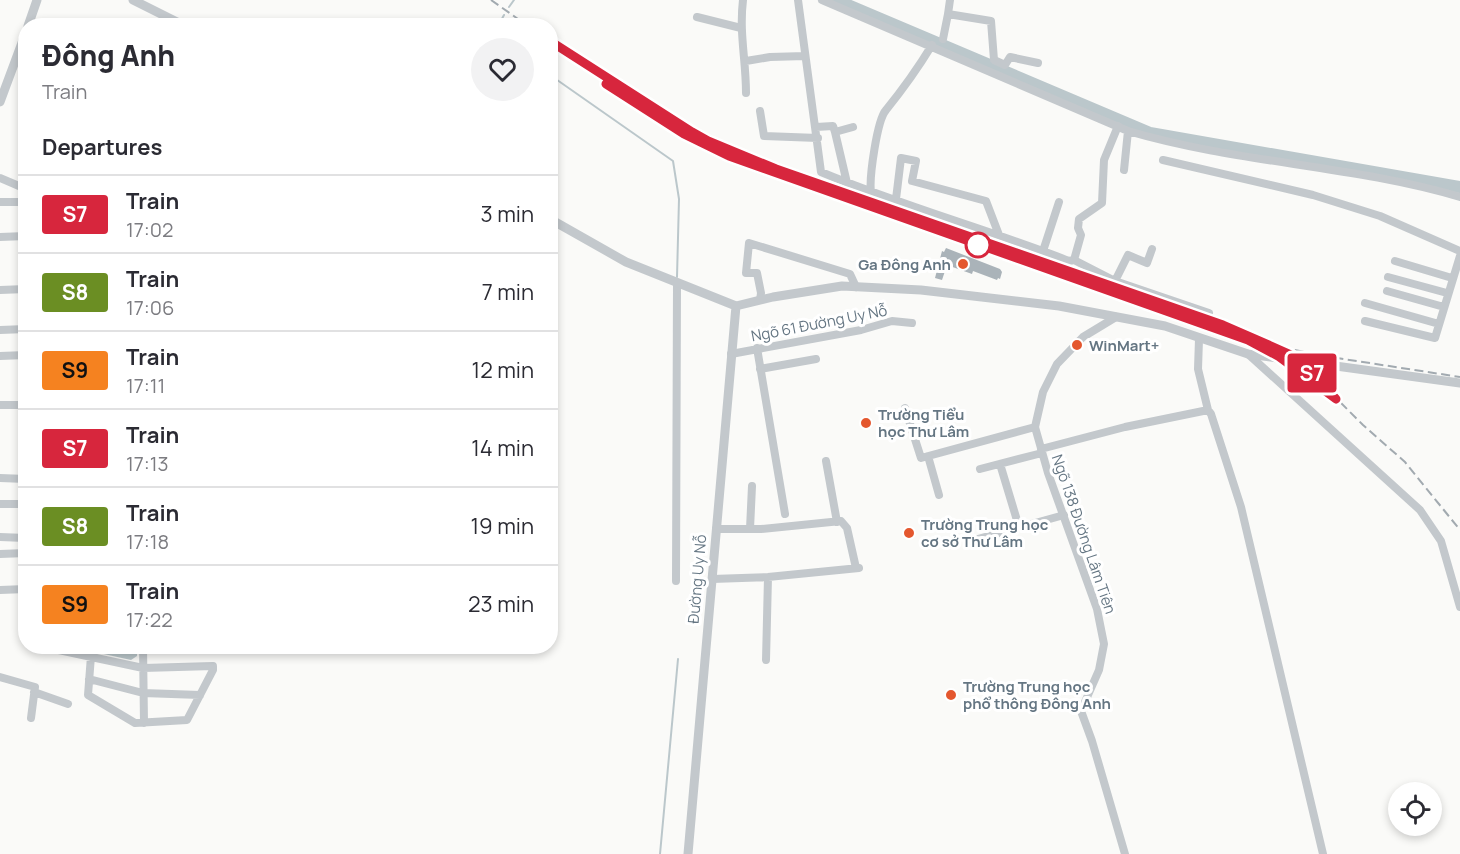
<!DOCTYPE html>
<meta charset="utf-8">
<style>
:root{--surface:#fff;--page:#f2f2f3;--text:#2b2b33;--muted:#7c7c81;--line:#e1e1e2}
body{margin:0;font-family:Manrope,sans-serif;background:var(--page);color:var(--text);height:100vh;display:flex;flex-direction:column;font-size:22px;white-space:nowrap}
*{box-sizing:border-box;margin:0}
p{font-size:20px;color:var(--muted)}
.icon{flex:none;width:33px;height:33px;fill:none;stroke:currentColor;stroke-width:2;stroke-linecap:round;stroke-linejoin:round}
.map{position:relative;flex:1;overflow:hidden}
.details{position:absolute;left:18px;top:18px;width:540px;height:636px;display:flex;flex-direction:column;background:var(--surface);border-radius:24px;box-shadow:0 3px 9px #0003}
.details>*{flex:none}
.badge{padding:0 12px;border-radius:4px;font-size:21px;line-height:39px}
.fabs{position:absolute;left:1388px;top:782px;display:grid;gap:12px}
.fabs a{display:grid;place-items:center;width:54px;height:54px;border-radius:50%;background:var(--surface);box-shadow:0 3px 9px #0003;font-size:30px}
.map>.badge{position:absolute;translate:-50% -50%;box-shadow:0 0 0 3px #fff}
h2{padding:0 24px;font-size:22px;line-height:54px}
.round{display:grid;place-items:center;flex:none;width:63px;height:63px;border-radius:32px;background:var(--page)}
.head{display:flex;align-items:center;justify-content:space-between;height:102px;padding:0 24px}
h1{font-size:28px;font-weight:800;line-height:45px}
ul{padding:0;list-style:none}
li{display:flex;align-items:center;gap:18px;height:78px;padding:0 24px;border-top:2px solid var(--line)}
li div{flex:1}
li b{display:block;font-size:22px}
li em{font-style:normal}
li .badge{min-width:66px;font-weight:700;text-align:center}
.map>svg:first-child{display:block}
.water{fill:#bbc7cb}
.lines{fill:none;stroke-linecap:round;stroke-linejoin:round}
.stream{stroke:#bbc7cb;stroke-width:2}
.river{stroke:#bbc7cb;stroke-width:12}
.building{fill:#aab3b9}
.minor{stroke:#c3c8cc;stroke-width:8}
.tertiary{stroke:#c3c8cc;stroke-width:9}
.rail{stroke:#a2aab0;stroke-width:2;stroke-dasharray:9 4.5;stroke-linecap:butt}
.line-casing{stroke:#fff;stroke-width:14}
.line{stroke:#d7263d;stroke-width:9}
.stop-dot{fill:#fff;stroke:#d7263d;stroke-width:3}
.poi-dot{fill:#e4572e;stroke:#fff;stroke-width:2}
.labels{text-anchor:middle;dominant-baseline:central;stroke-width:6;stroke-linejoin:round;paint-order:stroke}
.poi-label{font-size:15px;font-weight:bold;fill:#657683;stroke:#fff;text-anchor:start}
.street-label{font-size:15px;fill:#657683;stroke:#fff}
</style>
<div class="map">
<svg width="1460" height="854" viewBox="0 0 1460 854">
<rect width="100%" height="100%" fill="#fafaf8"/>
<!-- water -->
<path class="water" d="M72,647H137V656L131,660Z"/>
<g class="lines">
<!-- stream -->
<path class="stream" d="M509,7L514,0
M498,26L504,15
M550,75L673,161L679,199L677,277
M660,854L678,659"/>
<!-- river -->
<path class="river" d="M836,0L1150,133L1460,187"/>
</g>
<!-- building -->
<path class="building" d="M946,248L1000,269L1002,272L1000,279L998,278L997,280L973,271L972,274L947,265L942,280L935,278L942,251L944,252Z"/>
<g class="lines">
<!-- minor -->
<path class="minor" d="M743,0C739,33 746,60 746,93
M798,0L821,172C902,206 987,229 1069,261L1074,260L1115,281L1209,313
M822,0L1128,131
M948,14L950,0
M697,17L741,28
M943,39L948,14L991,21L994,60L1005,65L1010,57L1038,63
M746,61L770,57L805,56
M760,111L764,136L818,138
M816,127L833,126L835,132
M1163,160L1313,195L1380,216L1460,251
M1124,170L1128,131C1236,163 1352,165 1460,197
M0,178L26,189
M847,183L835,132L853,127
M871,192C869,178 877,120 886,110C903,89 918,68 932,45
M896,199L901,158L916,161L912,181L986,201L999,235
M0,202H26
M0,237L26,236
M1043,251L1059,202
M1074,260L1081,235L1078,228L1079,219L1102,203L1104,160L1118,126
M1395,261L1452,278
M1388,277L1447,293
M1115,281L1128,255L1147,263L1152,249
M0,290L26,289
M1387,291L1444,307
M760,300L761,293L757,273H746L749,243L850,274L856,287
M1365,303L1439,324
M1116,317L1083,337L1057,364L1043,392L1035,427L1048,473L1097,609L1104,644L1099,670L1081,711L1092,741L1125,854
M1365,321L1435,338L1460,256
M0,330L26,329
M1199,339L1198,369L1208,410
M757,348L785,514
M731,354L861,330L892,321L912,323
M1248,354L1420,510L1441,541L1460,607
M0,356L26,355
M760,369L816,359
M0,405H26
M905,408L921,458L1035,427
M1041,449L1125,427L1208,410L1211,414L1241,507L1323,854
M928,456L939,495
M826,461L837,522
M1000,464L1019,527
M980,469L1042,453
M0,478L26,479
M0,504H26
M716,529H761L841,521L847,528L856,568
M750,529L752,486
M0,537L26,538
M967,542L1064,515
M0,554L26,553
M712,579L768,577L859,568
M676,581L677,283
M0,590L26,589
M40,646L143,668L213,666V670L187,720L135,723L88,695L91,656
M143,646L144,723
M766,660L768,577
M0,677L35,687L31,718
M89,679L143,693L200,695
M34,692L68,704"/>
<!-- tertiary -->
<path class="tertiary" d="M133,0L185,26
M28,26L37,0
M0,102L26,32
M550,219L626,262L736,306L773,297L842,286L921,290L1059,306L1165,326L1248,354L1460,383
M688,854L736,306"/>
<!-- rail -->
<path class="rail" d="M491,0L528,26
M550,41L660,113L708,141L776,169L1281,347L1324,356L1460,377
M1257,345L1307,375L1337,399
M1331,393L1363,425L1405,462L1460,530"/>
</g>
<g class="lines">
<defs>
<path id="line" d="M550,41L692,132L708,141L776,169L1223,325L1289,354L1313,374L1336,399L1278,356L1248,340L729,156L684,134L606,84"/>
</defs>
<!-- line casing -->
<use href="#line" class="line-casing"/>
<!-- line -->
<use href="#line" class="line"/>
</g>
<!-- markers -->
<circle class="stop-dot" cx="978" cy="245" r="12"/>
<g class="poi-dot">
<circle cx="963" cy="264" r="6"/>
<circle cx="1077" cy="345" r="6"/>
<circle cx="866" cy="423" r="6"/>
<circle cx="909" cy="533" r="6"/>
<circle cx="951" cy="695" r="6"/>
</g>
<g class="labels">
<!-- poi labels -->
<g class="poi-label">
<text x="951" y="264" text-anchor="end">Ga Đông Anh</text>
<text x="1089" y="345">WinMart+</text>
<text x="878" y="414">Trường Tiểu<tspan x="878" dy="17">học Thư Lâm</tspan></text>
<text x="921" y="524">Trường Trung học<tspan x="921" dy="17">cơ sở Thư Lâm</tspan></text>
<text x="963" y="686">Trường Trung học<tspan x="963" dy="17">phổ thông Đông Anh</tspan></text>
</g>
<!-- street labels -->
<g class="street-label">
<text transform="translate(819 323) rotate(-11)">Ngõ 61 Đường Uy Nỗ</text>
<text transform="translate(1084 534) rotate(71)">Ngõ 138 Đường Lâm Tiên</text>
<text transform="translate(697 579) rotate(-85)">Đường Uy Nỗ</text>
</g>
</g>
</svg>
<div class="fabs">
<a><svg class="icon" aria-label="locate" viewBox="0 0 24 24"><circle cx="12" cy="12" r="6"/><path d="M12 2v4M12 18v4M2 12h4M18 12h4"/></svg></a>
</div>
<b class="badge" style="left:1312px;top:373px;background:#d7263d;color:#fff">S7</b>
<section class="details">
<div class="head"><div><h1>Đông Anh</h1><p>Train</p></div><a class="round"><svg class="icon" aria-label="heart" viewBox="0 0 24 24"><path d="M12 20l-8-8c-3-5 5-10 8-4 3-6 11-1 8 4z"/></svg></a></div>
<h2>Departures</h2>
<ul>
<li><span class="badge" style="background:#d7263d;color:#fff">S7</span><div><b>Train</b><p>17:02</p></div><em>3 min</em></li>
<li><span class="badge" style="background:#6b8e23;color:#fff">S8</span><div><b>Train</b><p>17:06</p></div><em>7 min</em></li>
<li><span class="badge" style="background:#f58220;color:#111">S9</span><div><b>Train</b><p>17:11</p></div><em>12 min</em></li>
<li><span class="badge" style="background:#d7263d;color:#fff">S7</span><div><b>Train</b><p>17:13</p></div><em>14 min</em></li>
<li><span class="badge" style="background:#6b8e23;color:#fff">S8</span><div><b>Train</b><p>17:18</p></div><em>19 min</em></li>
<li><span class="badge" style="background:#f58220;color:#111">S9</span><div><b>Train</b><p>17:22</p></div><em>23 min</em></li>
</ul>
</section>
</div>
